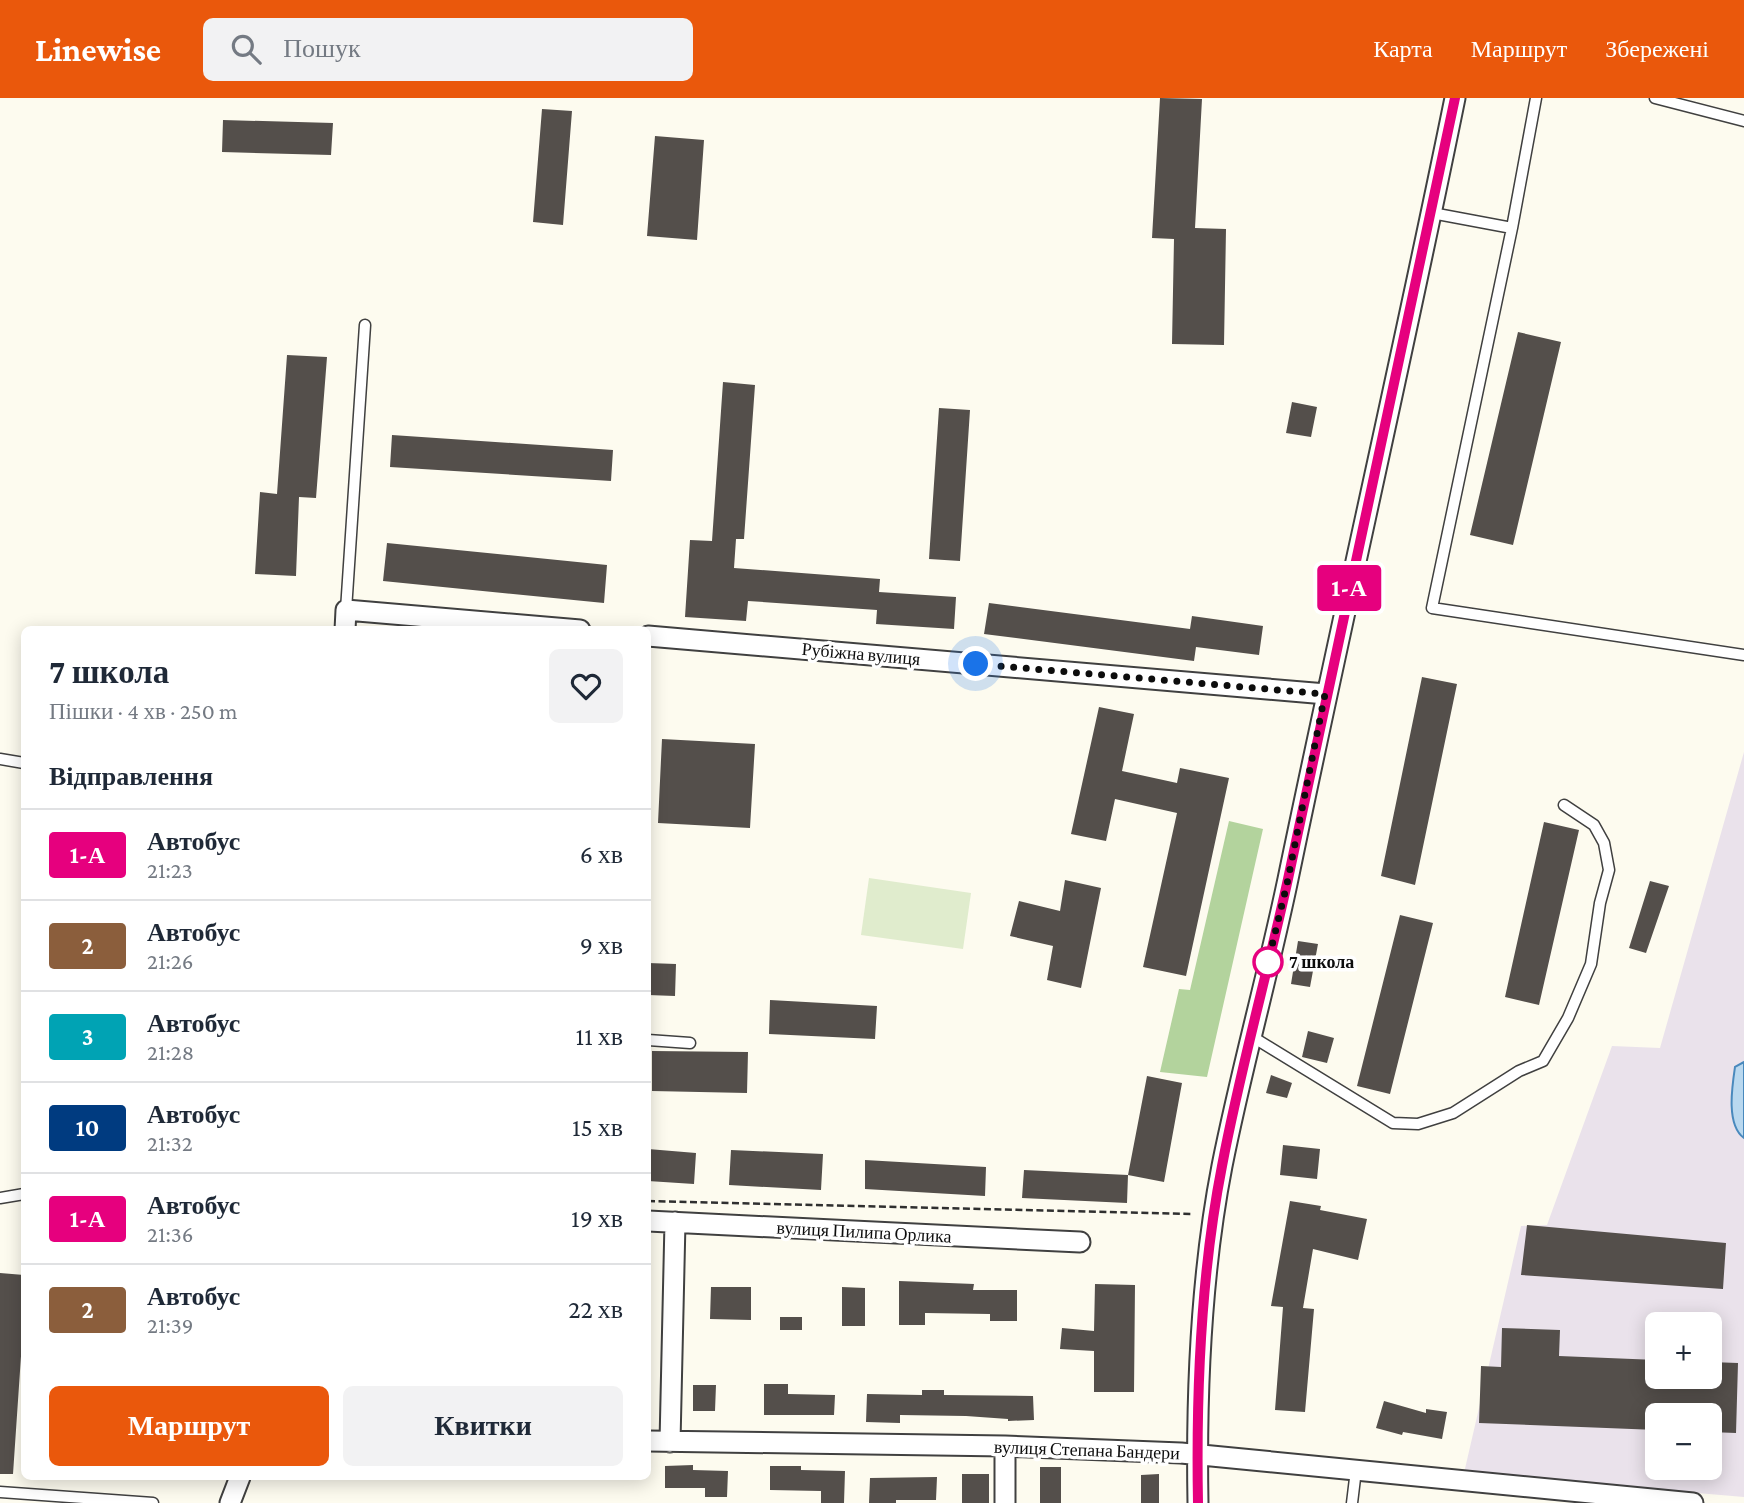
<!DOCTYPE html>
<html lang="uk">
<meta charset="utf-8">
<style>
:root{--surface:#fff;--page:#f2f2f3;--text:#1f2937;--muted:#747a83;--line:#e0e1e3;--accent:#ea580c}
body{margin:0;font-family:"Crimson Pro",serif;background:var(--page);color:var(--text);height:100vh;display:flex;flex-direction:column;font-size:26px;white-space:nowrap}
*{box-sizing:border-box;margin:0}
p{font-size:23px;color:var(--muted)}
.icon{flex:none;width:38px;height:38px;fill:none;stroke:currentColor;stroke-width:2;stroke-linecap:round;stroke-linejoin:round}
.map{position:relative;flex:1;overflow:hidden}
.sheet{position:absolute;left:21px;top:528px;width:630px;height:854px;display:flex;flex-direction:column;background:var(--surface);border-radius:10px;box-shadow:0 4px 18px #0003}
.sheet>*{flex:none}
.badge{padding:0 14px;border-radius:5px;font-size:24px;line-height:46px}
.tools{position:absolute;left:1645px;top:1214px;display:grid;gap:14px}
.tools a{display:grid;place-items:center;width:77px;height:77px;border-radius:10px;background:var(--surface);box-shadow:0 4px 18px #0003;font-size:35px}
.you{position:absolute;width:35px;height:35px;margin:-18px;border:5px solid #fff;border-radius:50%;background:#1a73e8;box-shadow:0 0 0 10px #1a73e833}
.map>.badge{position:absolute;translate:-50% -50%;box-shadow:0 0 0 4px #fff}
h2{padding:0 28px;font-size:26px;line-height:63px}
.round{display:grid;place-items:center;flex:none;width:74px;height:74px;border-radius:10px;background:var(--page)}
.headline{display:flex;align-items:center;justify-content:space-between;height:119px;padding:0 28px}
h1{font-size:33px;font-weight:800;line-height:52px}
.primary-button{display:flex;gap:14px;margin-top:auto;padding:14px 28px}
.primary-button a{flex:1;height:80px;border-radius:10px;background:var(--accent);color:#fff;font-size:28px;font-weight:800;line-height:80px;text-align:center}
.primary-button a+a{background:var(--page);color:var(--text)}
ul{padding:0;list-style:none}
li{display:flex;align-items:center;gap:21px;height:91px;padding:0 28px;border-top:2px solid var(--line)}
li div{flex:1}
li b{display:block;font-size:26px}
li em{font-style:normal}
li .badge{min-width:77px;font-weight:700;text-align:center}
header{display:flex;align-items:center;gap:42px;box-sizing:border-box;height:98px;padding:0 35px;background:var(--accent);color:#fff}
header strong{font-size:33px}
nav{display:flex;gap:38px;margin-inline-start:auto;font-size:24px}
.search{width:490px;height:63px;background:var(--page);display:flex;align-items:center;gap:18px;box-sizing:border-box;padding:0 24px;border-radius:10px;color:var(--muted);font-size:26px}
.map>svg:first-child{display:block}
.industrial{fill:#eae2eb;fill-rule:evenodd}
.forest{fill:#b3d39d}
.pitch{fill:#e0eccd}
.water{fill:#b9d8ef;stroke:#4989bd;stroke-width:2}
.building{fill:#544f4b}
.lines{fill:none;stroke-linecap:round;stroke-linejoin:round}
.service-casing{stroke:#404040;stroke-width:13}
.minor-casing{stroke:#404040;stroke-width:23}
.path{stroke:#2f2f2f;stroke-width:2.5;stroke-dasharray:7 3.5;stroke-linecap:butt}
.service{stroke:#fff;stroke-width:10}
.minor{stroke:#fff;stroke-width:19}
.line-casing{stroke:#fff;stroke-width:16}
.line{stroke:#e6007e;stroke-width:10}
.walk{stroke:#0d0d0d;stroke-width:7;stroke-dasharray:0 12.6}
.stop-dot{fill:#fff;stroke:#e6007e;stroke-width:3.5}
.labels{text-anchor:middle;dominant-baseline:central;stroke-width:7;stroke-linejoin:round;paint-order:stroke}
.street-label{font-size:18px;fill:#0d0d0d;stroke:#fff}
.stop-label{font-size:18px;font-weight:bold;fill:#0d0d0d;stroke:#fff;text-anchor:start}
</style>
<header>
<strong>Linewise</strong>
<div class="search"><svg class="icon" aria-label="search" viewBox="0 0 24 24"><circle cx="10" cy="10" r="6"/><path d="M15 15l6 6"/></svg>Пошук</div>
<nav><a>Карта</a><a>Маршрут</a><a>Збережені</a></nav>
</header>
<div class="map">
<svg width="1744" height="1405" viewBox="0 0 1744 1405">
<rect width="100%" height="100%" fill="#fdfbef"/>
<!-- industrial -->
<path class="industrial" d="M1744,654V1399L1464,1375L1521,1128L1547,1127L1612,948L1660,950ZM1657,1227H1710V1279H1657ZM1657,1318H1710V1370H1657Z"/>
<!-- forest -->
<path class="forest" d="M1229,723L1263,731L1207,979L1160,974L1179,891L1190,892Z"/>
<!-- pitch -->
<path class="pitch" d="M869,780L971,795L963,851L861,837Z"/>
<!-- water -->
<path class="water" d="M1744,964V1040C1726,1027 1732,989 1735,969Z"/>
<!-- building -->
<path class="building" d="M1160,0L1202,1L1195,130L1226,131L1224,247L1172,246L1174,141L1152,140Z
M542,11L572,13L563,127L533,124Z
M223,22L333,25L331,57L222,54Z
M655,38L704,42L697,142L647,138Z
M1518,234L1561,244L1513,447L1470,437Z
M287,257L327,259L316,400L299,399L296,478L255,476L260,394L277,396Z
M723,284L755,287L744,441H736L734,470L880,481L879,494L956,499L954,531L876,526L877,512L748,503L746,523L685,519L690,442L712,443Z
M1292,304L1317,309L1311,339L1286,335Z
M939,310L970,312L960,463L929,461Z
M392,337L613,352L611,383L390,369Z
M387,445L607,467L604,505L383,483Z
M989,505L1190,531L1192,518L1263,528L1259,557L1196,549L1194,563L984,536Z
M1422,579L1457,586L1415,787L1381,778Z
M1099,609L1134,616L1122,673L1177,685L1180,670L1229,680L1186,878L1143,869L1177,715L1115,701L1106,743L1071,736Z
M662,641L755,646L750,730L658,725Z
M1544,724L1579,732L1539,907L1505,899Z
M1065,782L1101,790L1081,890L1047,882L1053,848L1010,838L1019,803L1060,813Z
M1650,783L1669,788L1646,855L1629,850Z
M1400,817L1433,825L1390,996L1357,988Z
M1298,843L1318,846L1310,889L1291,886Z
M648,865L676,866L675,898L648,897Z
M770,902L877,908L875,941L769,936Z
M1308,933L1334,940L1327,965L1302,959Z
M652,953L748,954L747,995L652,993Z
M1271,977L1292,985L1287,1000L1266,995Z
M1147,978L1182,985L1164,1084L1128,1077Z
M1283,1047L1320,1051L1317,1081L1280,1077Z
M648,1051L696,1055L694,1086L648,1083Z
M731,1052L823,1056L821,1092L729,1087Z
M865,1062L986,1069L985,1098L865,1091Z
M1024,1072L1128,1077L1127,1105L1022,1100Z
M1290,1103L1321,1108L1320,1112L1367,1121L1358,1162L1313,1151L1303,1210L1314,1211L1305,1314L1275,1312L1283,1209L1271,1208Z
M1527,1127L1726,1145L1723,1191L1521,1177Z
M0,1175L24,1177V1214L13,1376H0Z
M899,1183L974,1186L973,1192H1017V1223H990V1216L925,1215V1227H899Z
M1095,1186L1135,1187L1134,1294H1094V1253L1060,1251L1062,1230L1094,1233Z
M711,1189H751V1222L710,1221Z
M842,1189L865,1190V1228H842Z
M780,1219H802V1232H780Z
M1502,1230L1560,1232L1559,1258L1657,1262V1279H1710V1264L1738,1265L1736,1335L1710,1334V1318H1657V1332L1479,1325L1481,1268L1501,1269Z
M764,1286H788V1296L835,1297L834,1317H764Z
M693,1287H716L715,1313H693Z
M922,1292H944V1297L1033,1298L1034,1322L1008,1323V1321L966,1318L900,1317V1325L866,1324L867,1296L922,1297Z
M1384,1303L1426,1315V1311L1447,1314L1442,1341L1403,1334L1402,1337L1376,1330Z
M693,1367V1372L728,1373L727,1399H705V1390H665V1368Z
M770,1368H801V1372L845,1373L844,1405H821V1393L770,1392Z
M1040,1369H1061V1405H1040Z
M962,1376H989V1405H962Z
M1159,1376V1405H1141V1377Z
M937,1379L936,1402H896V1405H869L870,1380Z"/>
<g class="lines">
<defs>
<path id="service" d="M1536,0L1512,130L1432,510L1744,557
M1655,0L1744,23
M1432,115L1512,130
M346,512L365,227
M0,661L24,665
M1251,938L1393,1025L1418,1026L1453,1015L1519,973L1543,963L1568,920L1591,866L1600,805L1609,772L1604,745L1594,727L1564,707
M648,942L690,945
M0,1100L24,1096
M0,1394L153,1405
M1352,1405L1356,1372"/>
<path id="minor" d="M345,532L346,512L580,532
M648,538L1326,596
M648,1123L1080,1144
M648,1343L1005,1348L1181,1355L1693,1405
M670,1344L675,1124
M230,1405L240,1379
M1005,1405V1348
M1198,1405C1196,1295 1201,1176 1222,1068C1241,972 1268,877 1288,781C1342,520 1402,261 1455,0"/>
</defs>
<!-- service casing -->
<use href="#service" class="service-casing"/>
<!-- minor casing -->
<use href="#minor" class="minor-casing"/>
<!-- path -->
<path class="path" d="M648,1103L1191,1116"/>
<!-- service -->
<use href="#service" class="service"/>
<!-- minor -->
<use href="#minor" class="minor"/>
</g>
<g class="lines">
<defs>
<path id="line" d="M1198,1405C1196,1297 1201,1175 1222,1068C1240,972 1267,877 1288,781C1342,520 1401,261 1455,0"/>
</defs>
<!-- line casing -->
<use href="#line" class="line-casing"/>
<!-- line -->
<use href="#line" class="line"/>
<!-- walk -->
<path class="walk" d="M976,566L1325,596L1287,786L1268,864"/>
</g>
<!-- markers -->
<circle class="stop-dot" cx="1268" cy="864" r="14"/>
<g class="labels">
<!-- street labels -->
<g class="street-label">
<text transform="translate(861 556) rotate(5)">Рубіжна вулиця</text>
<text transform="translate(864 1134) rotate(3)">вулиця Пилипа Орлика</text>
<text transform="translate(1087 1352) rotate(2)">вулиця Степана Бандери</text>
</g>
<!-- stop labels -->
<g class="stop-label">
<text x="1289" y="864">7 школа</text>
</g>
</g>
</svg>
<div class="tools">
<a>+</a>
<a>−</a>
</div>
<div class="you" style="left:976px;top:566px"></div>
<b class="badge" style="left:1349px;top:490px;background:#e6007e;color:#fff">1-А</b>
<section class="sheet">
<div class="headline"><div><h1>7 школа</h1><p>Пішки · 4 хв · 250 m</p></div><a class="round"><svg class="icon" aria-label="heart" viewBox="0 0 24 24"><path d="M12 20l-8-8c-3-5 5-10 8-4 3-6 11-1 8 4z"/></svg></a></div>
<h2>Відправлення</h2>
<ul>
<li><span class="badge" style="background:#e6007e;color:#fff">1-А</span><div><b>Автобус</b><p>21:23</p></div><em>6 хв</em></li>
<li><span class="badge" style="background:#8b5e3c;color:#fff">2</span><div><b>Автобус</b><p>21:26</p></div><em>9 хв</em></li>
<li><span class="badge" style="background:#00a3b4;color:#fff">3</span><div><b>Автобус</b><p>21:28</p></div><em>11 хв</em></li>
<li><span class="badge" style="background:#003b80;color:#fff">10</span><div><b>Автобус</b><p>21:32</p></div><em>15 хв</em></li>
<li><span class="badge" style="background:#e6007e;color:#fff">1-А</span><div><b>Автобус</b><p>21:36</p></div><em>19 хв</em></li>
<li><span class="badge" style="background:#8b5e3c;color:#fff">2</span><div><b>Автобус</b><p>21:39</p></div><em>22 хв</em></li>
</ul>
<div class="primary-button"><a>Маршрут</a><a>Квитки</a></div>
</section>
</div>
